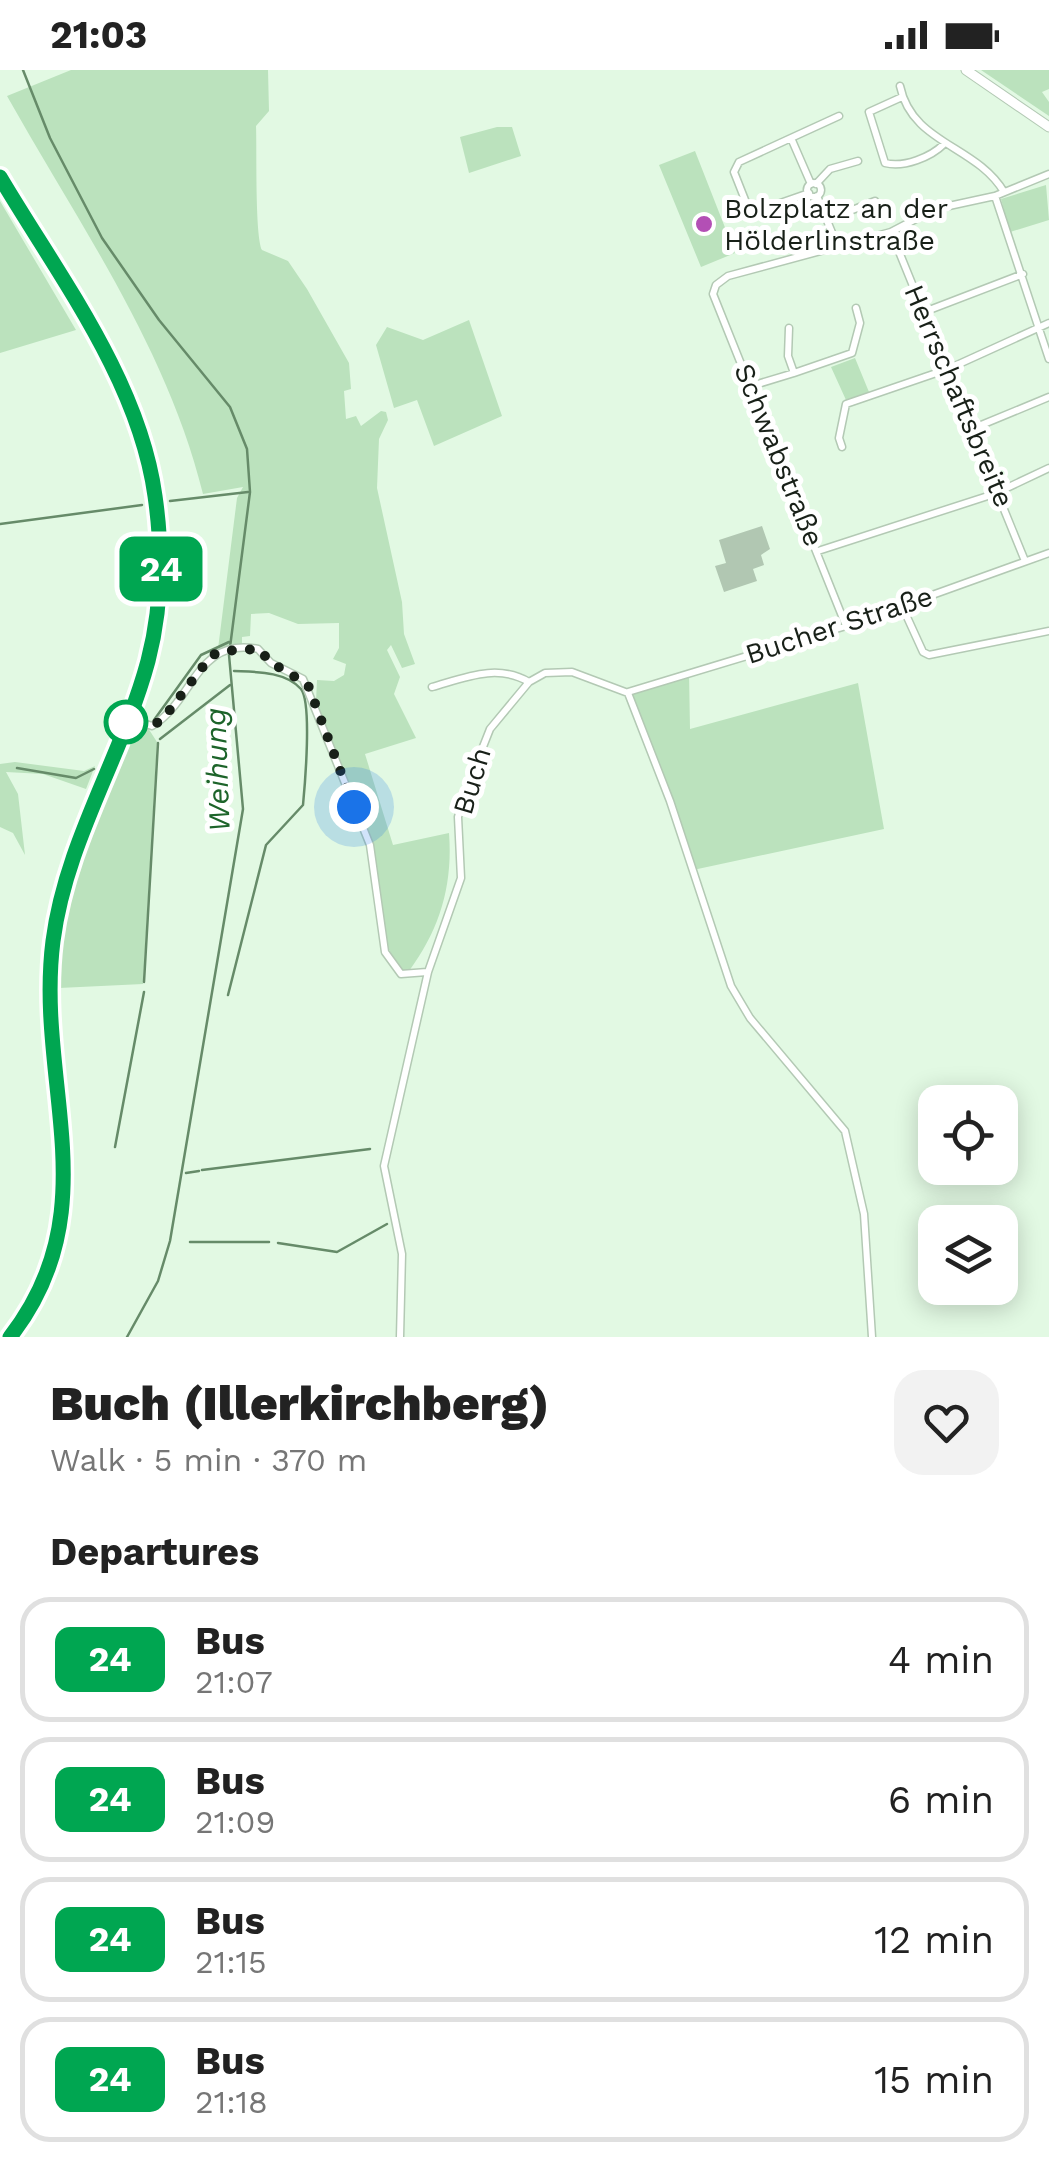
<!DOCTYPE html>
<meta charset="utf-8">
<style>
:root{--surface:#fff;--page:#f2f2f2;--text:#222;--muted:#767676;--line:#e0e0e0}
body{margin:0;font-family:"Work Sans",sans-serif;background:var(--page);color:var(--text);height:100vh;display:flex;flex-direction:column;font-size:38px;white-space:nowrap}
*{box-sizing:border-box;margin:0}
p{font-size:32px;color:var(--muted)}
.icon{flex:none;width:55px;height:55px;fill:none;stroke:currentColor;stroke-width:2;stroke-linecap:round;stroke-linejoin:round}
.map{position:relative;height:1267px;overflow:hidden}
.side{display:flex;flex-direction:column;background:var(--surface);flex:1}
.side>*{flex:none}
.badge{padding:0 20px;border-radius:15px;font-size:35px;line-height:65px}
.buttons{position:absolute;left:918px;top:1015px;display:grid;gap:20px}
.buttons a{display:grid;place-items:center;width:100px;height:100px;border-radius:20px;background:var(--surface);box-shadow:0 5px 25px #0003;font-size:50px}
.you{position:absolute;width:50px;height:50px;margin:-25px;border:8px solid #fff;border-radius:50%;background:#1a73e8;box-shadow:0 0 0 15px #1a73e833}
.map>.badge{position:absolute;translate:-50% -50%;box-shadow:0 0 0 5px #fff}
h2{padding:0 50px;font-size:38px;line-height:90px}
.round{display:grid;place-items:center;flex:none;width:105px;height:105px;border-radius:30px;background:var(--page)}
.headline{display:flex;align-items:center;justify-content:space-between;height:170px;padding:0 50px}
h1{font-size:48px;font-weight:800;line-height:75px}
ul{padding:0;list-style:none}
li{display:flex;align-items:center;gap:30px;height:125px;margin:0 20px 15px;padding:0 30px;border:5px solid var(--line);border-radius:30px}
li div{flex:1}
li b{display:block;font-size:38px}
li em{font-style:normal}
li .badge{min-width:110px;font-weight:700;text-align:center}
.status{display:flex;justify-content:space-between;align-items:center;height:70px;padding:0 50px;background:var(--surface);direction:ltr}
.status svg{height:28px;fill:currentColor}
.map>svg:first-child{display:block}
.green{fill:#bbe2bd}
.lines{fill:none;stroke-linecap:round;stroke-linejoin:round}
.stream{stroke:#668b69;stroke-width:2.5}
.building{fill:#b1c7b2}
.minor-casing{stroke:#b3c9b4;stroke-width:9}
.tertiary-casing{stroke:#b3c9b4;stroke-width:10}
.secondary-casing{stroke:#b3c9b4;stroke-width:11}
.minor{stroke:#fff;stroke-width:6}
.tertiary{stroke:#fff;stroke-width:8}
.secondary{stroke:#fff;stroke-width:9}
.line-casing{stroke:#fff;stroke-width:22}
.line{stroke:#00a651;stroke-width:15}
.walk{stroke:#182018;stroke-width:10;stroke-dasharray:0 18}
.poi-dot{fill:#b34fb5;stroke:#fff;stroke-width:4}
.stop-dot{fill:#fff;stroke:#00a651;stroke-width:5}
.labels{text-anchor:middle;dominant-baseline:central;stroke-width:10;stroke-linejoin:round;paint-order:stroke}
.poi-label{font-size:28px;fill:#182018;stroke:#fff;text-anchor:start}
.street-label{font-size:28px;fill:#182018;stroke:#fff}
.water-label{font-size:30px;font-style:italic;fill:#1d642a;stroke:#fff}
</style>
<div class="status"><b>21:03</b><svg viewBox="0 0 49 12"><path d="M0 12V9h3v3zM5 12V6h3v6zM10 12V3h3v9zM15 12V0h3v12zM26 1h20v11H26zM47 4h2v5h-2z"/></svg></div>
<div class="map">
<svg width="1049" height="1267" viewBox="0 0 1049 1267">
<rect width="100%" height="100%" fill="#e2f9e3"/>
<!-- green -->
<path class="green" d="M71,0H268L269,41L256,56C257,80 255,165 262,180L288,191L307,219L349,293L351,319L344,321L346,349L356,346L361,356L381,341L386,342L388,350L379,369L377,418L402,532L404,564L415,594L402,598L391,575L387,580L400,607L394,624L416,668L365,684L393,775L449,763C453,815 440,859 409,901L401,900L386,875L372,776L316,632L317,610L334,611L344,605L346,594L333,589L339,578V553L298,554L269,543L251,544L250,566L242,567V576L218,579L237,428L243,417L203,424C167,278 80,156 7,26Z
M981,0H1049V19L1042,22L1049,32V46Z
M497,57H512L521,86L469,103L460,67Z
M695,81L735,183L701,197L659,95Z
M1046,115L1049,150L1010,162L1001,129Z
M0,131L76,260L0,283Z
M469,250L502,346L434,376L417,330L394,338L376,275L387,257L423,270Z
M855,288L869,322L846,330L831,297Z
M689,602L690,659L858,613L884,759L693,800L666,712L631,629L633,622Z
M136,655L148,658L157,672L143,914L59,918L54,912C59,822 93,745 127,661Z
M15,692L84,701L95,696L86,719L43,704L6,702L18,724L25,785L13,763L0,757V694Z"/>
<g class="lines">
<!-- stream -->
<path class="stream" d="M23,0L50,68L102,168L159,250L230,337L247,379L250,422L229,585L243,739L170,1171L158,1211L127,1267
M170,431L248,422
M0,454L142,435
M154,650L201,585L229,572
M160,669L230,615
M126,675L146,659
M17,698L76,708L94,699
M144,912L158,673
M228,925L266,775L303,735C305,714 312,633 301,619C285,601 255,602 234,601
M115,1077L144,922
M202,1100L370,1079
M186,1103L199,1101
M190,1172H269
M278,1173L337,1182L387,1154"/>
</g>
<!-- building -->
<path class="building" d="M762,456L770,479L761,485L764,495L753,499L757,511L724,522L715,496L726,493L719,470Z"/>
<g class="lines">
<defs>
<path id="minor" d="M900,16C912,74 976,75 1004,122
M902,27L869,42L885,93C904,98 931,87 944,74
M791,68L739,92L734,102L749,140L755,142L809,123
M807 120a7 7 0 1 1 14 0a7 7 0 1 1-14 0Z
M811,114L791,68L839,46
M816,114L830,99L858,91
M817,126L837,175
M995,126L1049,289
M827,150L875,131
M891,162L1025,491
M924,242L1023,204
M794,303L852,283L860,253L856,238
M751,316L794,303L788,286L789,258
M974,358L1049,327
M842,377L839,368L846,334L948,299L1049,253
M818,481L994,424L1049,398
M902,536L923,582L929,585L1049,561
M846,556L713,224L716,215L728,206L891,162L935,139L995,126L1049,104
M432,617C464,608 497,593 529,612
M628,622L846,556L1049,483
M628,623L670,731L731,916L750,948L845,1061L864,1144L872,1267
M128,648L152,656C194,631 196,567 258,579L271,593L303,609L370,775L385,882L401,904L427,902
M400,1267L402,1184L384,1096L428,902L461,808L458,747L464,725L490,659L529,612L545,603L572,602L628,623"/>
<path id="tertiary" d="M0,107C58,206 138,310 155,426C165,489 160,552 141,613C114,700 65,779 53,871C36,1013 110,1138 10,1267"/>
<path id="secondary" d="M966,0L1049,57"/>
</defs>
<!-- minor casing -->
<use href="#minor" class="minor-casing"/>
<!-- tertiary casing -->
<use href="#tertiary" class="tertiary-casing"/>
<!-- secondary casing -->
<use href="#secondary" class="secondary-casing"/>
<!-- minor -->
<use href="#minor" class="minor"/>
<!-- tertiary -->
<use href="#tertiary" class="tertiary"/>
<!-- secondary -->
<use href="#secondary" class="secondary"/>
</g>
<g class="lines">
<defs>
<path id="line" d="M0,107C58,205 139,310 155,426C163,481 162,537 148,591C122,687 66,771 53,871C35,1012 110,1139 10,1267"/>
</defs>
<!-- line casing -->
<use href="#line" class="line-casing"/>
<!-- line -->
<use href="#line" class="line"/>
<!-- walk -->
<path class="walk" d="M126,652L128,648L152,656L163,649L211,586L222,581L258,579L272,593L308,615L354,737"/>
</g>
<!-- markers -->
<circle class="poi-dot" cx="704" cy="154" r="10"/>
<circle class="stop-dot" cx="126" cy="652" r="20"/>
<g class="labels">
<!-- poi labels -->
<g class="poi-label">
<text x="724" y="138">Bolzplatz an der<tspan x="724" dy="32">Hölderlinstraße</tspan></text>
</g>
<!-- street labels -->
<g class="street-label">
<text transform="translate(959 326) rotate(67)">Herrschaftsbreite</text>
<text transform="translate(779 385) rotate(68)">Schwabstraße</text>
<text transform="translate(839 555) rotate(-18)">Bucher Straße</text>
<text transform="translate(472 711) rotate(-73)">Buch</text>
</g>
<!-- water labels -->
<g class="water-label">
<text transform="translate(217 700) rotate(-92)">Weihung</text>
</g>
</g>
</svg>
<div class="buttons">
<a><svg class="icon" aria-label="locate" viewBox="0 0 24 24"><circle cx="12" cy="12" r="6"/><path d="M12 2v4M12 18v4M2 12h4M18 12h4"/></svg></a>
<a><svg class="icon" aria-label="layers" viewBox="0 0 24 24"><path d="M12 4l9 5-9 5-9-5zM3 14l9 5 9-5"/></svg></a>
</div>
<div class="you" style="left:354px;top:737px"></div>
<b class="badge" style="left:161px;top:499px;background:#00a651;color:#fff">24</b>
</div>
<section class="side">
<div class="headline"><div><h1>Buch (Illerkirchberg)</h1><p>Walk · 5 min · 370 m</p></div><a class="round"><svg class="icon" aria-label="heart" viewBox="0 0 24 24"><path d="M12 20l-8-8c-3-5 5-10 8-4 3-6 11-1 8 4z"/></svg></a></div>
<h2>Departures</h2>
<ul>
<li><span class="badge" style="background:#00a651;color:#fff">24</span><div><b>Bus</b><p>21:07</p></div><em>4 min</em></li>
<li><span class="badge" style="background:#00a651;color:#fff">24</span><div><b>Bus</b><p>21:09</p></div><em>6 min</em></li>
<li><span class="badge" style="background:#00a651;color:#fff">24</span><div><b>Bus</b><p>21:15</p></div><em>12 min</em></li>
<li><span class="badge" style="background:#00a651;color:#fff">24</span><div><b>Bus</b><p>21:18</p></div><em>15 min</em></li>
</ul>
</section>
